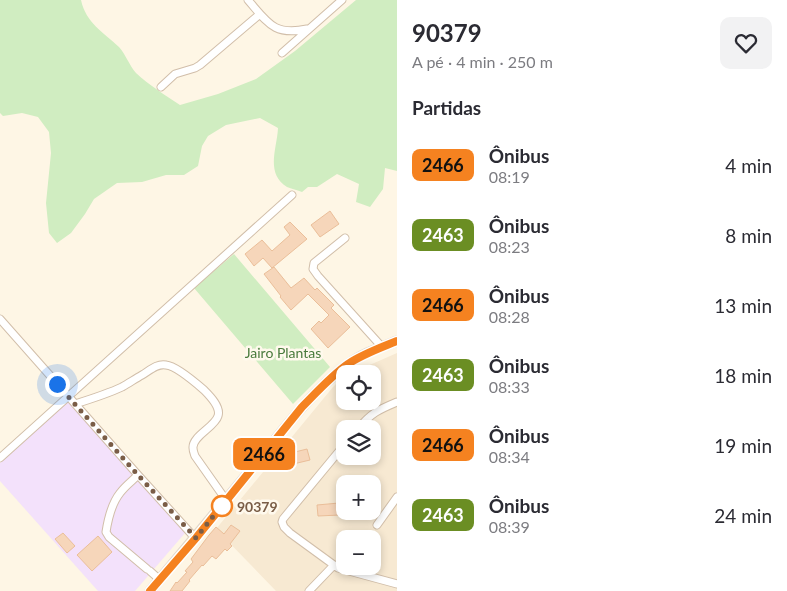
<!DOCTYPE html>
<html lang="pt">
<meta charset="utf-8">
<style>
:root{--surface:#fff;--page:#f2f2f3;--text:#2b2b33;--muted:#7c7c81}
body{margin:0;font-family:Lato,sans-serif;background:var(--page);color:var(--text);height:100vh;display:flex;flex-direction:column;font-size:19px;white-space:nowrap}
*{box-sizing:border-box;margin:0}
p{font-size:16px;color:var(--muted)}
.icon{flex:none;width:28px;height:28px;fill:none;stroke:currentColor;stroke-width:2;stroke-linecap:round;stroke-linejoin:round}
.map{position:relative;flex:1;overflow:hidden}
.side{display:flex;flex-direction:column;background:var(--surface);width:390px}
.side>*{flex:none}
.badge{padding:0 10px;border-radius:8px;font-size:18px;line-height:32px}
.controls{position:absolute;left:336px;top:365px;display:grid;gap:10px}
.controls a{display:grid;place-items:center;width:45px;height:45px;border-radius:10px;background:var(--surface);box-shadow:0 2px 8px #0003;font-size:25px}
.you{position:absolute;width:25px;height:25px;margin:-12px;border:4px solid #fff;border-radius:50%;background:#1a73e8;box-shadow:0 0 0 8px #1a73e833}
.map>.badge{position:absolute;translate:-50% -50%;box-shadow:0 0 0 2px #fff}
h2{padding:0 15px;font-size:19px;line-height:45px}
.round{display:grid;place-items:center;flex:none;width:52px;height:52px;border-radius:10px;background:var(--page)}
.headline{display:flex;align-items:center;justify-content:space-between;height:85px;padding:0 15px}
h1{font-size:24px;font-weight:700;line-height:38px}
ul{padding:0;list-style:none}
li{display:flex;align-items:center;gap:15px;height:70px;padding:0 15px}
li div{flex:1}
li b{display:block;font-size:19px}
li em{font-style:normal}
li .badge{min-width:55px;font-weight:700;text-align:center}
main{display:flex;flex:1;min-height:0}
.map>svg:first-child{display:block}
.residential{fill:#f7e9d2;fill-rule:evenodd}
.education{fill:#f3e1fb}
.green{fill:#d0edc1}
.building{fill:#f6d6ba;stroke:#eabe99}
.lines{fill:none;stroke-linecap:round;stroke-linejoin:round}
.minor-casing{stroke:#d1bea9;stroke-width:9}
.major-casing{stroke:#dcd5cf;stroke-width:11}
.minor{stroke:#fff;stroke-width:7}
.major{stroke:#ffe19b;stroke-width:9}
.line-casing{stroke:#fff;stroke-width:11}
.line{stroke:#f58220;stroke-width:8}
.walk{stroke:#7a5d47;stroke-width:5;stroke-dasharray:0 9}
.stop-dot{fill:#fff;stroke:#f58220;stroke-width:2.5}
.labels{text-anchor:middle;dominant-baseline:central;stroke-width:5;stroke-linejoin:round;paint-order:stroke}
.park-label{font-size:14px;fill:#497a3c;stroke:#fff9ed}
.stop-label{font-size:14px;font-weight:bold;fill:#7a5d47;stroke:#fff9ed;text-anchor:start}
</style>
<main>
<div class="map">
<svg width="397" height="591" viewBox="0 0 397 591">
<rect width="100%" height="100%" fill="#fef6e5"/>
<!-- residential -->
<path class="residential" d="M397,353V591H276L216,529L333,387L340,380L345,376V401H372V374H349ZM345,429H372V456H345ZM345,484H372V511H345ZM345,539H372V566H345Z"/>
<!-- education -->
<path class="education" d="M68,400L185,533L135,591H98L0,481V463Z"/>
<!-- green -->
<path class="green" d="M0,0H81C86,23 103,32 119,47C126,55 129,65 136,73C149,85 165,95 180,105L218,94L256,79L295,51L356,0H397V171L385,168L383,189L370,207L356,202L359,184L337,174L317,187H308L302,192C298,190 291,189 287,187C265,173 277,149 278,128L260,118L226,125L208,136L202,146L198,166L184,175H166L142,182L117,183L94,199L85,214L71,233L57,243L49,233L46,203L51,153L49,132L38,117L22,113L3,116L0,113Z
M234,254L330,367L293,404L194,288Z"/>
<!-- building -->
<path class="building" d="M330,211L339,224L320,237L311,225Z
M290,222L307,239L272,268L263,258L254,266L245,254L262,240L272,251L290,235L284,227Z
M274,267L291,288L304,278L315,290L317,288L334,305L331,308L350,327L328,348L311,329L319,321L321,323L329,315L308,294L291,310L280,297L281,296L264,274Z
M307,449L310,460L289,465L287,454Z
M339,503L340,515L318,516L317,505Z
M231,525L240,531L230,544L232,546L227,551L225,549L216,559L212,556L203,566L202,565L189,580L190,581L182,591H170L176,582L177,583L187,572L185,571L193,562L191,559L209,535L216,527L224,534Z
M63,533L75,546L67,553L55,539Z
M98,536L112,552L92,571L77,555Z"/>
<g class="lines">
<defs>
<path id="minor" d="M248,0C268,23 274,36 307,29
M282,53L342,0
M161,87L175,74L195,68L200,65L260,14
M345,238L314,263L313,269L318,276L382,347
M0,319L138,475L195,538
M75,404C91,399 107,394 122,387C129,383 135,379 142,375C149,371 157,363 166,365C176,366 196,383 204,390C210,396 221,407 218,416C215,427 192,436 193,448C193,451 194,453 195,456L226,500
M358,429C371,413 378,410 397,402
M345,444L283,519L282,522L284,527L290,533L338,568L397,584
M0,458L292,195
M138,475C132,481 125,486 120,493C112,503 108,519 106,532L109,537L147,569
M377,525L397,497
M150,571L160,580
M309,591L334,565"/>
<path id="major" d="M150,591C186,548 222,505 258,461C285,428 311,392 346,366C361,354 379,348 397,341"/>
</defs>
<!-- minor casing -->
<use href="#minor" class="minor-casing"/>
<!-- major casing -->
<use href="#major" class="major-casing"/>
<!-- minor -->
<use href="#minor" class="minor"/>
<!-- major -->
<use href="#major" class="major"/>
</g>
<g class="lines">
<defs>
<path id="line" d="M150,591L196,538L302,407C316,393 331,376 348,364C363,354 380,348 397,341"/>
</defs>
<!-- line casing -->
<use href="#line" class="line-casing"/>
<!-- line -->
<use href="#line" class="line"/>
<!-- walk -->
<path class="walk" d="M57,384L138,475L196,538L226,500L222,506"/>
</g>
<!-- markers -->
<circle class="stop-dot" cx="222" cy="506" r="10"/>
<g class="labels">
<!-- park labels -->
<g class="park-label">
<text x="283" y="352">Jairo Plantas</text>
</g>
<!-- stop labels -->
<g class="stop-label">
<text x="237" y="506">90379</text>
</g>
</g>
</svg>
<div class="controls">
<a><svg class="icon" aria-label="locate" viewBox="0 0 24 24"><circle cx="12" cy="12" r="6"/><path d="M12 2v4M12 18v4M2 12h4M18 12h4"/></svg></a>
<a><svg class="icon" aria-label="layers" viewBox="0 0 24 24"><path d="M12 4l9 5-9 5-9-5zM3 14l9 5 9-5"/></svg></a>
<a>+</a>
<a>−</a>
</div>
<div class="you" style="left:57px;top:384px"></div>
<b class="badge" style="left:264px;top:454px;background:#f58220;color:#111">2466</b>
</div>
<section class="side">
<div class="headline"><div><h1>90379</h1><p>A pé · 4 min · 250 m</p></div><a class="round"><svg class="icon" aria-label="heart" viewBox="0 0 24 24"><path d="M12 20l-8-8c-3-5 5-10 8-4 3-6 11-1 8 4z"/></svg></a></div>
<h2>Partidas</h2>
<ul>
<li><span class="badge" style="background:#f58220;color:#111">2466</span><div><b>Ônibus</b><p>08:19</p></div><em>4 min</em></li>
<li><span class="badge" style="background:#6b8e23;color:#fff">2463</span><div><b>Ônibus</b><p>08:23</p></div><em>8 min</em></li>
<li><span class="badge" style="background:#f58220;color:#111">2466</span><div><b>Ônibus</b><p>08:28</p></div><em>13 min</em></li>
<li><span class="badge" style="background:#6b8e23;color:#fff">2463</span><div><b>Ônibus</b><p>08:33</p></div><em>18 min</em></li>
<li><span class="badge" style="background:#f58220;color:#111">2466</span><div><b>Ônibus</b><p>08:34</p></div><em>19 min</em></li>
<li><span class="badge" style="background:#6b8e23;color:#fff">2463</span><div><b>Ônibus</b><p>08:39</p></div><em>24 min</em></li>
</ul>
</section>
</main>
